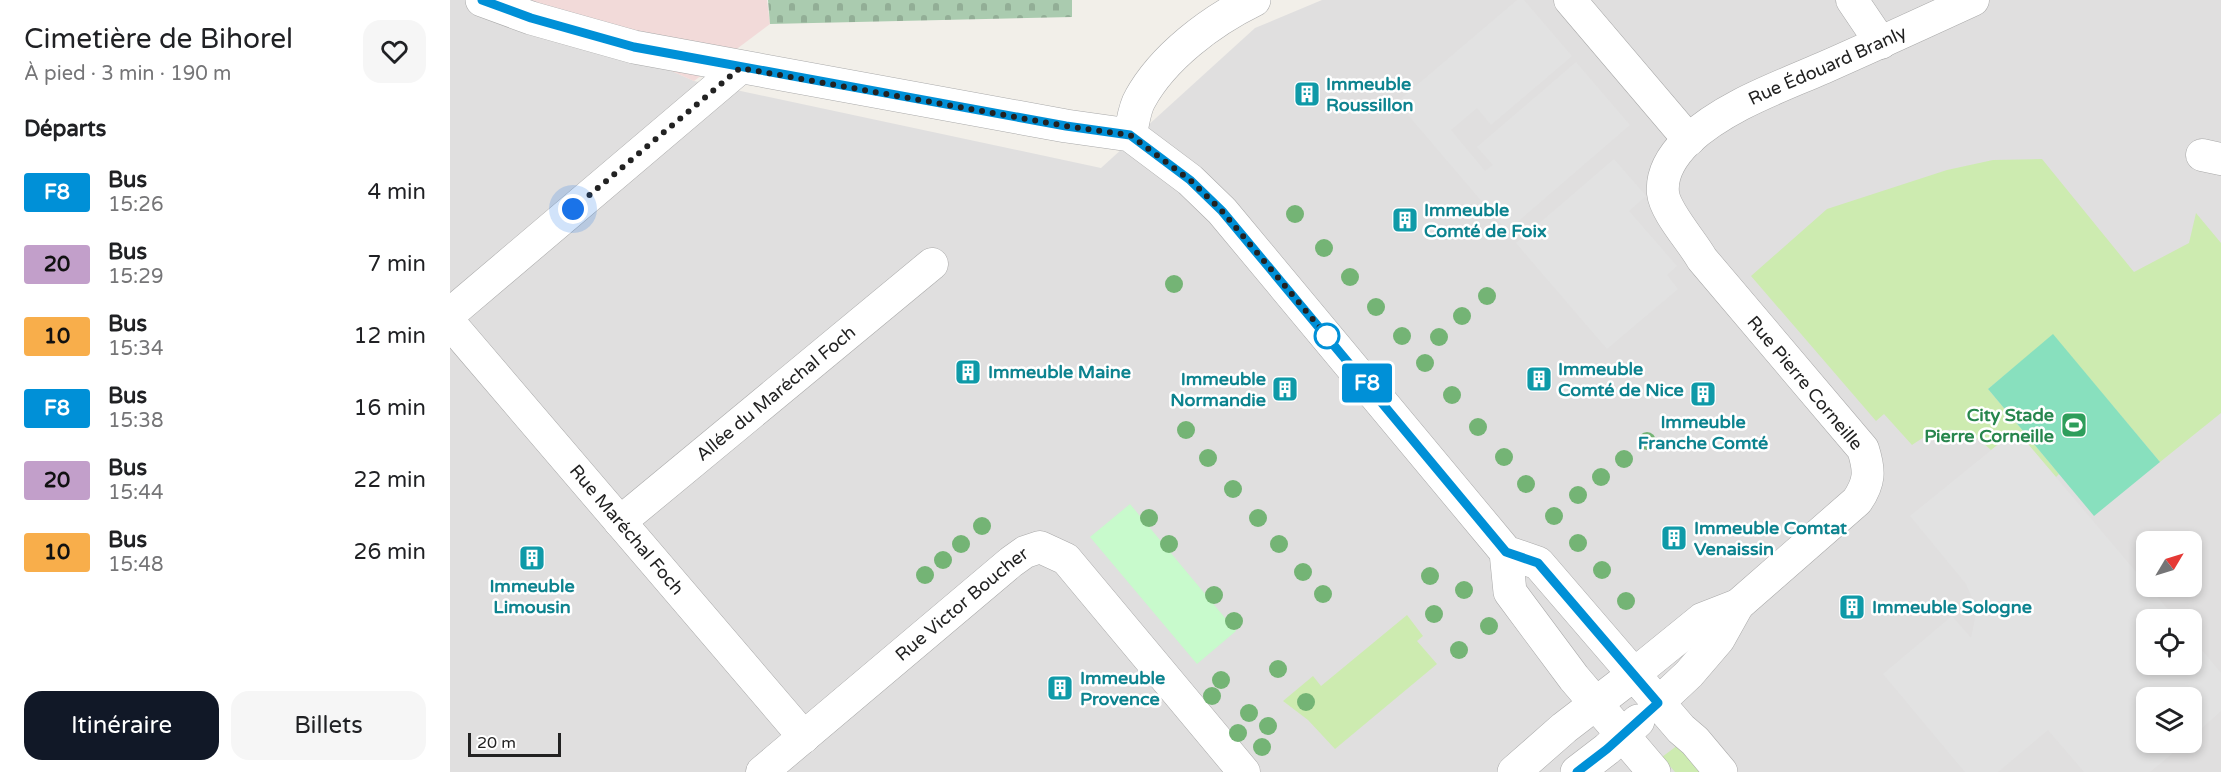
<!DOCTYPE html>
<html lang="fr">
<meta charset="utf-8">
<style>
:root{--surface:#fff;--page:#f6f6f6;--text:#202124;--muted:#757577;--accent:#111827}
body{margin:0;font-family:"Varela Round",sans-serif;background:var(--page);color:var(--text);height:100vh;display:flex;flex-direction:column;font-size:22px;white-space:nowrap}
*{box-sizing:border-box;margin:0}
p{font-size:20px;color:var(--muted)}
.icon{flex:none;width:33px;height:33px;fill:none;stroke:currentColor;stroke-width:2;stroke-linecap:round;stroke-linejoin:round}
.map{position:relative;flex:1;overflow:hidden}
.sheet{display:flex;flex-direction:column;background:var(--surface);width:450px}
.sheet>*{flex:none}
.badge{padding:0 12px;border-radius:4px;font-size:21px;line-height:39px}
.needle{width:39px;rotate:52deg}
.tools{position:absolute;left:1686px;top:531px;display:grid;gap:12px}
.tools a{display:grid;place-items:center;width:66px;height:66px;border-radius:12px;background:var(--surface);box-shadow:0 3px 9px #0003;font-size:30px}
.scale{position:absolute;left:18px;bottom:15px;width:93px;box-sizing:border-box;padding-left:6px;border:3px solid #222;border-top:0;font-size:16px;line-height:21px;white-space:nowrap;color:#222;-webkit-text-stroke:4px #fff;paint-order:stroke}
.you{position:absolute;width:30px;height:30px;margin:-15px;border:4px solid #fff;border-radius:50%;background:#1a73e8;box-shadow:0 0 0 9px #1a73e833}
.map>.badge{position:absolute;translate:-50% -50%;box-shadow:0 0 0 3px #fff}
h2{padding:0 24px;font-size:22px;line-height:54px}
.round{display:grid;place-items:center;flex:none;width:63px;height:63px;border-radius:18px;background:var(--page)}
.overview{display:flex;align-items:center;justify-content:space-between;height:102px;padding:0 24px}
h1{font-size:28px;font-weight:600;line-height:45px}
.primary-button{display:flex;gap:12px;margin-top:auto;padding:12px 24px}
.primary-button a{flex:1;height:69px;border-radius:18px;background:var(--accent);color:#fff;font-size:24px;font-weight:600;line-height:69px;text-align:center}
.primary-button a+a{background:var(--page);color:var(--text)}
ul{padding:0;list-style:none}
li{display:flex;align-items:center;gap:18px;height:72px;padding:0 24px}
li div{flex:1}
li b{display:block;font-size:22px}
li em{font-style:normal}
li .badge{min-width:66px;font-weight:700;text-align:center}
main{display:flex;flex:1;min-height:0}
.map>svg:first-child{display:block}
.residential{fill:#e0dfdf;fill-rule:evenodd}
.commercial{fill:#f2dad9}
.grass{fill:#cdebb0}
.cemetery{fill:url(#cemetery-stones)}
.park{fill:#c8facc}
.pitch{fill:#88e0be}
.parking{fill:#e2e2e2}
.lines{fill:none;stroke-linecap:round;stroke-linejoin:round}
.minor-casing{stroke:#a9a9a9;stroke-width:33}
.tertiary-casing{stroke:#a9a9a9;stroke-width:34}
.minor{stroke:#fff;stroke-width:32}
.tertiary{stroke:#fff;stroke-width:33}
.tree{fill:#74b475}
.line-casing{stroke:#fff;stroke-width:14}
.line{stroke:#0090d7;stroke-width:9}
.walk{stroke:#222;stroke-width:6;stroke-dasharray:0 10.8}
.stop-dot{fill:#fff;stroke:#0090d7;stroke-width:3}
.labels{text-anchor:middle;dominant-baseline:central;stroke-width:5;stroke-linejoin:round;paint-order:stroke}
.street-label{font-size:18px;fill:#222;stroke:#fff}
.culture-label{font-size:18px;font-weight:bold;fill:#0d838f;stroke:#fff;text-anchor:start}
.leisure-label{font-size:18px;font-weight:bold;fill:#27864d;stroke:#fff;text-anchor:end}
</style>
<main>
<section class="sheet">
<div class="overview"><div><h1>Cimetière de Bihorel</h1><p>À pied · 3 min · 190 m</p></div><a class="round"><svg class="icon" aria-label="heart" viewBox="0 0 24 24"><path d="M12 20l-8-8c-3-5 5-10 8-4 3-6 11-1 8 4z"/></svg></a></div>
<h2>Départs</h2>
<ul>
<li><span class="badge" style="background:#0090d7;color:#fff">F8</span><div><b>Bus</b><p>15:26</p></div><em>4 min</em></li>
<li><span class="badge" style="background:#c29fca;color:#111">20</span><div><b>Bus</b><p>15:29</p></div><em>7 min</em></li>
<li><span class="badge" style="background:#f8ae4b;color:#111">10</span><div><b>Bus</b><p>15:34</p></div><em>12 min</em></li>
<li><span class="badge" style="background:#0090d7;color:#fff">F8</span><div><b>Bus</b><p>15:38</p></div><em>16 min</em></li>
<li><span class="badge" style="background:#c29fca;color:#111">20</span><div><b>Bus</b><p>15:44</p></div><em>22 min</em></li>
<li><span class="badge" style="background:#f8ae4b;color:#111">10</span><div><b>Bus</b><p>15:48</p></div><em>26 min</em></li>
</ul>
<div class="primary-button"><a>Itinéraire</a><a>Billets</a></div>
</section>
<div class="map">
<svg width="1771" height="772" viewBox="0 0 1771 772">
<defs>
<pattern id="cemetery-stones" width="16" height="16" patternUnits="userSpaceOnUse" patternTransform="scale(1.5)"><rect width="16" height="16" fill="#aacbaf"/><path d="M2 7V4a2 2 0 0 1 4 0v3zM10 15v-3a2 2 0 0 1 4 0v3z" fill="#92ae96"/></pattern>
</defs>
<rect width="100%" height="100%" fill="#f2efe9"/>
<!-- residential -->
<path class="residential" d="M0,0H63L244,81L651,168L805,28L872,0H1771V772H0ZM1696,542H1742V586H1696ZM1696,620H1742V664H1696ZM1696,698H1742V742H1696Z"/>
<!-- commercial -->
<path class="commercial" d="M63,0H317L320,24L244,81Z"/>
<!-- grass -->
<path class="grass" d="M1592,159L1684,272L1739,243L1746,213L1771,243V413L1710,462L1603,335L1538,389L1609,474L1606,477L1566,430L1541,450C1514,424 1492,424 1462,445L1434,414L1426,421L1301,276L1377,209L1497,170L1543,160Z
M957,615L973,636L967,641L987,664L885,749L858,720L833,701L863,676L871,686Z
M1228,745L1251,772H1225L1212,757Z"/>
<!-- cemetery -->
<path class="cemetery" d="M318,0H622V17L320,24Z"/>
<!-- park -->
<path class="park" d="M680,504L786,631L747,664L640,537Z"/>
<!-- pitch -->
<path class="pitch" d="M1603,334L1710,462L1644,516L1538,389Z"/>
<!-- parking -->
<path class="parking" d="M1067,0H1074L1122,56L1041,125L1027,108L1001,130L1035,171L1043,165L1027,147L1126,62L1180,125L1057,231L947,102Z
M1164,159L1196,196L1179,211L1227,266L1217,275L1228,289L1157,349L1066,243Z
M1566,430L1726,619L1696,620V664H1742V638L1771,673V711L1742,737V698H1696V742L1735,743L1700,772H1634L1598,730L1548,772H1515L1433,674L1502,616L1521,638L1527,609L1516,584L1460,516Z"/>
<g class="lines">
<defs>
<g id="minor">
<path d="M1120,0L1239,140"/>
<path d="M1402,0L1431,43"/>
<path d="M1752,155L1771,159"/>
<path d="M0,314L290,68"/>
<path id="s1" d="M0,323L354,737"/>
<path id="s2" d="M170,522L482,264"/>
<path id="s3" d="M1183,675L1252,619L1288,605L1407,501C1420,482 1420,471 1413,449L1252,259C1242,241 1215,212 1213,193C1211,172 1223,155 1237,141C1275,106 1327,88 1373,68C1423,46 1473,23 1523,0"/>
<path d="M1208,703L1239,674L1269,639L1288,605"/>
<path id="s4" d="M312,772L561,562L575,552L590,547L616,559L794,772"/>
</g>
<path id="tertiary" d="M32,0L81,18L184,47L616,126L680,135L740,180L772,211L1056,552L1088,563L1231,729L1245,741L1271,772
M680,135C683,124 684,109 690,99C713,57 761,21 804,0
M1056,552L1060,592L1124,678L1204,772
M1064,772L1114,728L1183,675
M1127,772L1157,749L1188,721"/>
</defs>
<!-- minor casing -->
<use href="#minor" class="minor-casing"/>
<!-- tertiary casing -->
<use href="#tertiary" class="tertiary-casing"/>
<!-- minor -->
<use href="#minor" class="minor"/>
<!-- tertiary -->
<use href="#tertiary" class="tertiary"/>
</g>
<!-- trees -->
<g class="tree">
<circle cx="845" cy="214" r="9"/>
<circle cx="874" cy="248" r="9"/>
<circle cx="900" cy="277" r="9"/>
<circle cx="724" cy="284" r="9"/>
<circle cx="1037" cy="296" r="9"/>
<circle cx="926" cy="307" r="9"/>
<circle cx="1012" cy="316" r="9"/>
<circle cx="952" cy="336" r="9"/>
<circle cx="989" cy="337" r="9"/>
<circle cx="975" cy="363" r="9"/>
<circle cx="1002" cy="395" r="9"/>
<circle cx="1028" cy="427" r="9"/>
<circle cx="736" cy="430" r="9"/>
<circle cx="1197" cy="441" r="9"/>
<circle cx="1054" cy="457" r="9"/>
<circle cx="758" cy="458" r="9"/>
<circle cx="1174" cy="459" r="9"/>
<circle cx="1151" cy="477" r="9"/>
<circle cx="1076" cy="484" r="9"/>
<circle cx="783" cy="489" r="9"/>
<circle cx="1128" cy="495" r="9"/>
<circle cx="1104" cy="516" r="9"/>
<circle cx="699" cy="518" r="9"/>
<circle cx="808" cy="518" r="9"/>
<circle cx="532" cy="526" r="9"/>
<circle cx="1128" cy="543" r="9"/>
<circle cx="511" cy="544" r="9"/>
<circle cx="719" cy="544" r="9"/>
<circle cx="829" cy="544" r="9"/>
<circle cx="493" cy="560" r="9"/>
<circle cx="1152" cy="570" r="9"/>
<circle cx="853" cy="572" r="9"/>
<circle cx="475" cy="575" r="9"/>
<circle cx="980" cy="576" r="9"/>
<circle cx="1014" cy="590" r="9"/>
<circle cx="873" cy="594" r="9"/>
<circle cx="764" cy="595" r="9"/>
<circle cx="1176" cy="601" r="9"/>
<circle cx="984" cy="614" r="9"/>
<circle cx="784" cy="621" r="9"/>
<circle cx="1039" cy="626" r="9"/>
<circle cx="1009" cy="650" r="9"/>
<circle cx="828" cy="669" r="9"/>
<circle cx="771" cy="680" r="9"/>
<circle cx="762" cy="696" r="9"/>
<circle cx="856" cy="702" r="9"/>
<circle cx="799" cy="713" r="9"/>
<circle cx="818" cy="726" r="9"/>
<circle cx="788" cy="733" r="9"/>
<circle cx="812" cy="747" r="9"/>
</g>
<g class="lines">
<defs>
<path id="line" d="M32,0L81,18L184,47L616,126L680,135L740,180L772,211L1056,552L1088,563L1208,703L1157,749L1127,772"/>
</defs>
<!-- line casing -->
<use href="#line" class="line-casing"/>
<!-- line -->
<use href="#line" class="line"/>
<!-- walk -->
<path class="walk" d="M123,209L290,68L616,126L680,135L740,180L772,211L877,336"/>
</g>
<!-- icons -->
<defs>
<symbol id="building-square" viewBox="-11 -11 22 22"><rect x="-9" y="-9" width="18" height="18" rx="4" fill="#0f9aa8" stroke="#fff"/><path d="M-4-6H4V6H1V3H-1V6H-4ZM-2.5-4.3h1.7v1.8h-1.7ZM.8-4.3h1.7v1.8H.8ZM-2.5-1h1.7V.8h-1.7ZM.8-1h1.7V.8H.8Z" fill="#fff"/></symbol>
<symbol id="stadium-square" viewBox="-11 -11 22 22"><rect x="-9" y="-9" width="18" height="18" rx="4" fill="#2e9e5b" stroke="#fff"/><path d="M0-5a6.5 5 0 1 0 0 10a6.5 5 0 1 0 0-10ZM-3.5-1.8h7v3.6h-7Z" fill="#fff"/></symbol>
</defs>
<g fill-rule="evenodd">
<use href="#building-square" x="842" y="79" width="30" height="30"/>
<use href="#building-square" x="940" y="205" width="30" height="30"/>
<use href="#building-square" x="503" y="357" width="30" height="30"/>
<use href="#building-square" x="1074" y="364" width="30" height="30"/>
<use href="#building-square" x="820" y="374" width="30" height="30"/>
<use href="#building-square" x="1238" y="379" width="30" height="30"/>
<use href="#stadium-square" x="1609" y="410" width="30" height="30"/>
<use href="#building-square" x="1209" y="523" width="30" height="30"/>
<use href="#building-square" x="67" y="543" width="30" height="30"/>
<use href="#building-square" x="1387" y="592" width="30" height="30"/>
<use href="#building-square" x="595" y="673" width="30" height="30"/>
</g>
<!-- markers -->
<circle class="stop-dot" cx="877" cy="336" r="12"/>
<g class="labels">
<!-- street labels -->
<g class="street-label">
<text stroke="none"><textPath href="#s3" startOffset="886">Rue Édouard Branly</textPath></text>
<text transform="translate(1355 383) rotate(50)">Rue Pierre Corneille</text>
<text stroke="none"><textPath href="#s2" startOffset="202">Allée du Maréchal Foch</textPath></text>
<text stroke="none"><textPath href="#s1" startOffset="272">Rue Maréchal Foch</textPath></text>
<text stroke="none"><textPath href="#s4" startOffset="261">Rue Victor Boucher</textPath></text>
</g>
<!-- culture labels -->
<g class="culture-label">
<text x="876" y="84">Immeuble<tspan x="876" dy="21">Roussillon</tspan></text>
<text x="974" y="210">Immeuble<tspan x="974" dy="21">Comté de Foix</tspan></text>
<text x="1108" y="369">Immeuble<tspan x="1108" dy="21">Comté de Nice</tspan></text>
<text x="538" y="372">Immeuble Maine</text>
<text x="816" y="379" text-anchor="end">Immeuble<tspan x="816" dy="21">Normandie</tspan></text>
<text x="1253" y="422" text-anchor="middle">Immeuble<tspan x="1253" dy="21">Franche Comté</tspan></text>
<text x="1244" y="528">Immeuble Comtat<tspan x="1244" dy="21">Venaissin</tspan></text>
<text x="82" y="586" text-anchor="middle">Immeuble<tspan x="82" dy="21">Limousin</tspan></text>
<text x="1422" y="607">Immeuble Sologne</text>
<text x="630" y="678">Immeuble<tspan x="630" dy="21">Provence</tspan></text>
</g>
<!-- leisure labels -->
<g class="leisure-label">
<text x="1604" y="415">City Stade<tspan x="1604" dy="21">Pierre Corneille</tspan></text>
</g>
</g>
</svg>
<div class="tools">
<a><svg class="needle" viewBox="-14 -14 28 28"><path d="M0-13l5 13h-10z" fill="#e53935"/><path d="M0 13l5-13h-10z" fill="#757577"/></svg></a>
<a><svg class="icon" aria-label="locate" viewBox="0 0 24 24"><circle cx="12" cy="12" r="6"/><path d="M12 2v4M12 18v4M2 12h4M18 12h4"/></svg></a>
<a><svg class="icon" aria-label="layers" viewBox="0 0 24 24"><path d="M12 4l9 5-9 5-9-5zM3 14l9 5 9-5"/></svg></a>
</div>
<div class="scale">20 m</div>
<div class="you" style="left:123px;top:209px"></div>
<b class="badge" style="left:917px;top:383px;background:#0090d7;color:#fff">F8</b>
</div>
</main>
